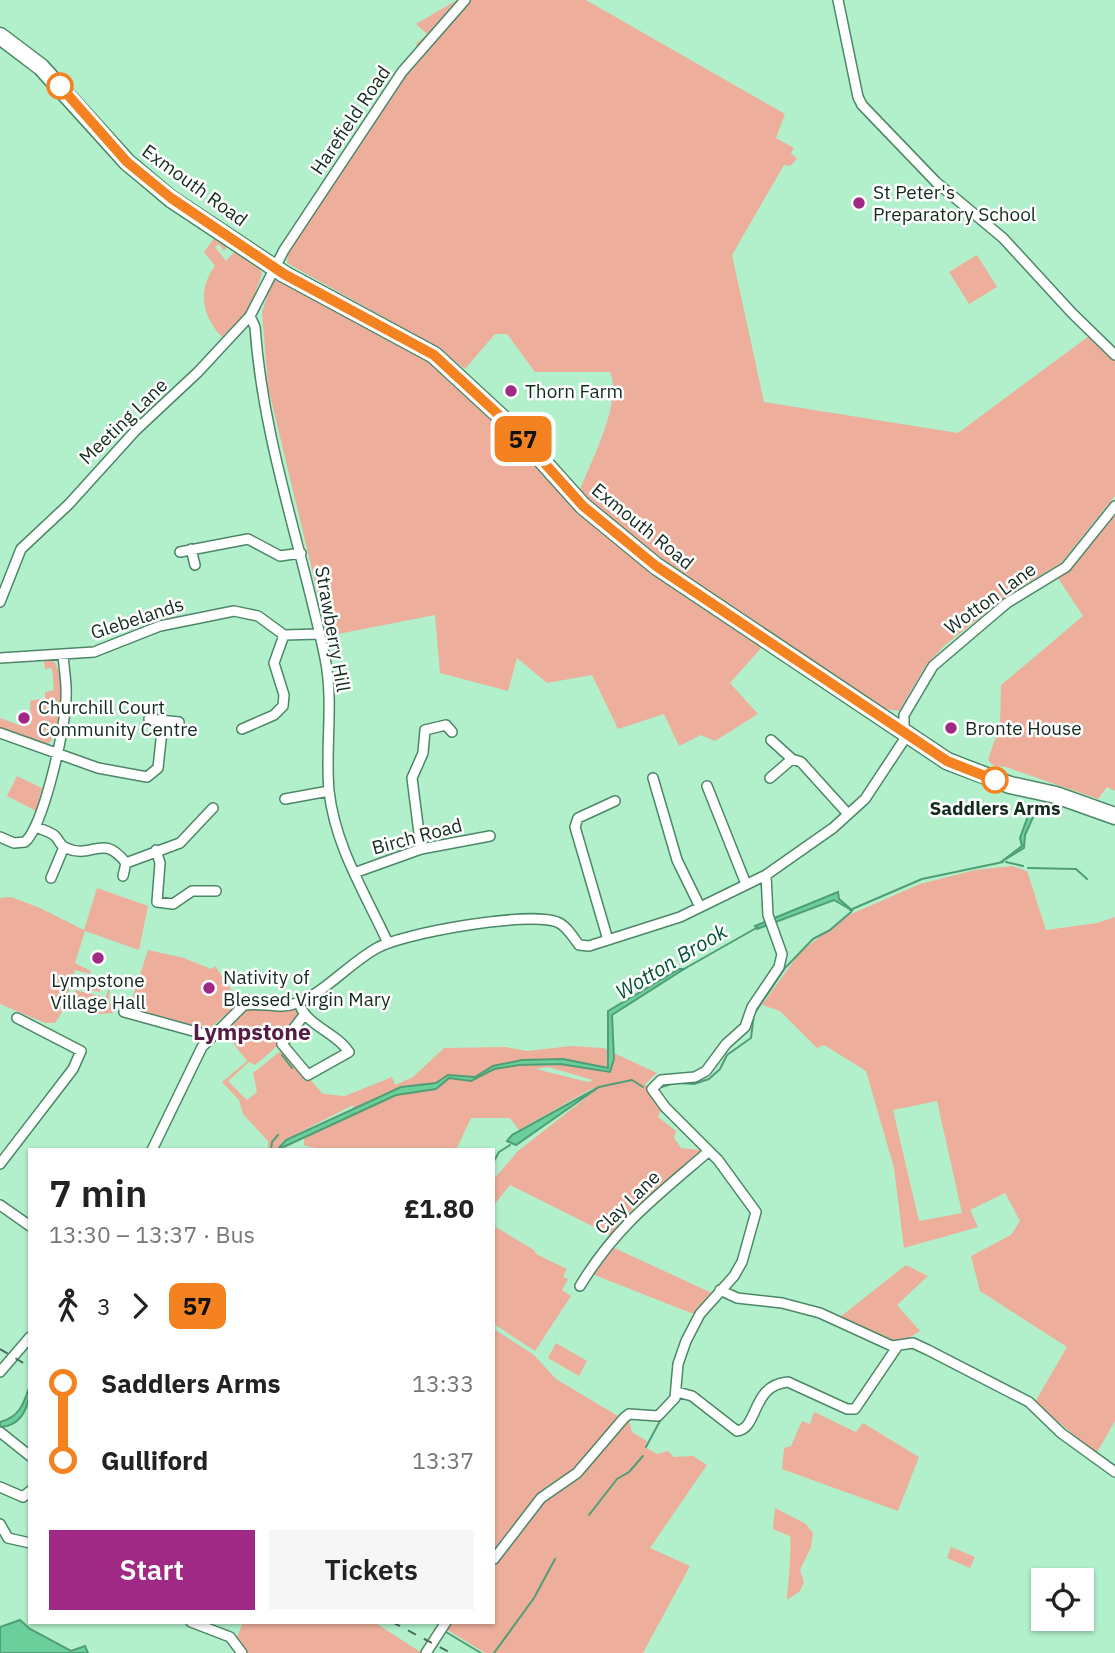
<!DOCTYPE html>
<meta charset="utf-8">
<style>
:root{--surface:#fff;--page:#f6f6f6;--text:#222;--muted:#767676;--accent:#9f2984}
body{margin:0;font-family:"IBM Plex Sans",sans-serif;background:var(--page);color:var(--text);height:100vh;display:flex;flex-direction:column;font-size:26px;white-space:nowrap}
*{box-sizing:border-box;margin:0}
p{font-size:23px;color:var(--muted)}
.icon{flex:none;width:38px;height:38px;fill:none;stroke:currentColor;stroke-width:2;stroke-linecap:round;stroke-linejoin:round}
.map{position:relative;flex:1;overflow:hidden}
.drawer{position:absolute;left:28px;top:1148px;width:467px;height:476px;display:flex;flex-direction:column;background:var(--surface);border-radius:0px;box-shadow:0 2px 5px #0004}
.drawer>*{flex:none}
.badge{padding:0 14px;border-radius:10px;font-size:24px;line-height:46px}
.controls{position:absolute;left:1031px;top:1568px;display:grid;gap:14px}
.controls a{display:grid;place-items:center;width:63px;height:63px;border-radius:0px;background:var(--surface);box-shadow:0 2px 5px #0004;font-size:35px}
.map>.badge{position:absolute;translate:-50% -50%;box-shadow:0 0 0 4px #fff}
.legs{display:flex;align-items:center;gap:10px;height:77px;padding:0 21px;font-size:23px}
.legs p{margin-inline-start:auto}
.overview{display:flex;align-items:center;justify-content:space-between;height:119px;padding:0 21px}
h1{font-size:38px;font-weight:600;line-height:52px}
.primary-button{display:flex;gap:14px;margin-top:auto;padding:14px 21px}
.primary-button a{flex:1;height:80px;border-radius:0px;background:var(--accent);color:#fff;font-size:28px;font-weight:600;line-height:80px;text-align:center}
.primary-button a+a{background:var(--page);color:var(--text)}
ul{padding:0 21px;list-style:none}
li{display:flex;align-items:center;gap:24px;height:77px;font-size:26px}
li i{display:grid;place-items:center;width:10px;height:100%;margin:0 9px;background:currentColor}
li i::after{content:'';width:18px;height:18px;margin:-9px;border:5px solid;border-radius:50%;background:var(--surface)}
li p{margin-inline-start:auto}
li:first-child i{background:linear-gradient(#0000 50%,currentColor 0)}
li:last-child i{background:linear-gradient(currentColor 50%,#0000 0)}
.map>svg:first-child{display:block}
.green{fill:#edaf9b;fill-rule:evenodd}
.water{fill:#6acf9a;stroke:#509e75;stroke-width:2}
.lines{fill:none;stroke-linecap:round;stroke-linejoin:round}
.stream{stroke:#509e75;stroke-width:2}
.street-casing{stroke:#4c8767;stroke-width:12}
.highway-casing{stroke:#4c8767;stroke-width:19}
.street{stroke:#fff;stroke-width:9}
.highway{stroke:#fff;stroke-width:16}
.rail{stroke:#496f5a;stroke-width:2;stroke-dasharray:9 9;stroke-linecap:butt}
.line-1-casing{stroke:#fff;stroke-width:16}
.line-1{stroke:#f58220;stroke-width:10}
.stop-1-dot{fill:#fff;stroke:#f58220;stroke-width:3.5}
.poi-dot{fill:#9f2984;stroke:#fff;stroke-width:2.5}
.labels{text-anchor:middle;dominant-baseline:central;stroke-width:5;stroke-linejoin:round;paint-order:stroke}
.street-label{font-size:19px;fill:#132c1f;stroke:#fff}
.poi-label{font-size:19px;fill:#132c1f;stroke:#fff;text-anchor:start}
.stop-label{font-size:19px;font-weight:bold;fill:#132c1f;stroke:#fff}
.water-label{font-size:21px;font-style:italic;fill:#005634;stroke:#fff}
.quarter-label{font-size:23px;font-weight:bold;fill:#541c46;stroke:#fff}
</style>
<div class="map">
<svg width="1115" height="1653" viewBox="0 0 1115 1653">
<rect width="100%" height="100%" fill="#b2f0cc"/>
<!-- green -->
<path class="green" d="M457,0H586L785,114L776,138L794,148L791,153L797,159L790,166L784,165L732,255L764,402L958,433L1089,336L1115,358V496L1061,563L1011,593L945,645L926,665L899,711L885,709L868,699C769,636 657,579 580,490C591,461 623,401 610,372H535L507,334H495L465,369L431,344L287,263L288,254L419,55L416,44L427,34L416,24Z
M216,236L228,245L224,251L219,244L215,247L226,261L236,250L259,266L262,274L249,310L222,337C202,316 197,290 215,266L204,252Z
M977,255L997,287L969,304L949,272Z
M276,280L428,358L521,445L629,554L677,590L762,647L730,683L758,714L715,741L701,735L679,746L664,714L618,729L592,675L547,683L517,658L508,691L440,673L435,615L328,636L268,387L262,312L272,282Z
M1115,512V791L1107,787L1098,799L1006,767L994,766L988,760L1000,725L1001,685L1083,616L1056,575L1082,554Z
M44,660H52C67,670 61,734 48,744L0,728V718L19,725L31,724L30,701L45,698V692L54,690L52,668L45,669Z
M17,776L42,788L36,811L7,796Z
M1012,866L1027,871L1046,930L1097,923L1115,917V1421L1096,1454L1035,1402L1067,1347L980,1291L971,1256L1011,1235L1020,1221L1005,1193L970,1210L978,1227L904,1248L894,1168L866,1071L824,1045L817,1048L780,1011L762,1005L800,952L849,915L920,884L975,870ZM937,1101L962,1213L919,1221L893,1110Z
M97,888L148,906L139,950L85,931L75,963L91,971L90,974L75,970L66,1003L102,1012L110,982L109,1000L113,1013L99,1014L66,1006L55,1023H45L0,1004V898L11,897L40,908L84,930Z
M148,950L184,958L211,969L215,966L240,1002L203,1034L128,1011Z
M78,975L103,981L100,992L75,987Z
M75,990L100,996L97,1007L72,1002Z
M294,1007L298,1011C297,1031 270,1053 255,1065L249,1062L228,1081L247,1100L257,1092L253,1073L283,1049L323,1094L345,1096L392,1077L395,1085L413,1077L444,1048L506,1047L527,1051L571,1046L603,1048L657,1073L645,1084L661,1110L658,1117L676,1131L674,1138L681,1148L701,1150L700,1156L626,1215L610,1235L510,1185L494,1205V1179L518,1151L601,1086L589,1090L519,1130L510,1118H471L456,1150C433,1150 316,1153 304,1145V1138L353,1114V1105L283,1141L277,1150H268V1141L243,1114L239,1100L222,1082L247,1061L222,1029L246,1008ZM548,1067L593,1080L588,1082L536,1069Z
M494,1226L534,1250L536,1254L567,1269L563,1277L568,1279L562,1290L571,1296L535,1351L494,1324Z
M610,1246L712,1293L696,1315L592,1274Z
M906,1265L928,1276L897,1305L920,1331L904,1341H896L840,1317Z
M494,1329L534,1355L556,1379L618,1416L583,1463L549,1485L532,1502L494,1550Z
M556,1343L587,1361L579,1376L548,1358Z
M814,1412L856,1432L863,1423L919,1457L898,1511L782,1469L784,1448L791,1446L802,1421L810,1424Z
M629,1419L632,1432L647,1441L645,1447L657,1454L668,1451L674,1457L693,1456L707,1465L650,1548L690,1566L643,1653H485L446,1629L451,1622H494V1566L535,1509L549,1495L578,1477Z
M775,1508L806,1524L813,1533L811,1547L800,1570L804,1582L800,1591L787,1600C788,1585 792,1546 790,1536L773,1529Z
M951,1547L975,1557L970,1568L947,1558Z
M243,1622H374L422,1653H249L236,1640Z"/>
<!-- water -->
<path class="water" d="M1057,804L1059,808L1034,815L1025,835L1024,848L1001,862L1022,846L1020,838L1029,813Z
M838,892L839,899L853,911L834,900L757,929L755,926Z
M679,969H684L612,1015L614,1059L610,1072L560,1064L519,1065L494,1069L471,1081L449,1078L436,1089L396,1095L277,1150L286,1140L401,1087L436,1083L448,1075L475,1077L493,1066L522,1060L563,1059L608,1068V1011Z
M599,1087L516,1145L507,1141L512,1135Z
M30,1385C30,1404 23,1426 0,1427V1422C20,1417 24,1403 30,1385Z
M20,1620L30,1629L71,1651L85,1646L88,1653H0V1627Z"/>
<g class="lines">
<!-- stream -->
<path class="stream" d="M1006,862L1023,866
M1028,868L1076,869L1087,879
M850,910L922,879L1003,862
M684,969L758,927
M282,1055L292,1068
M680,1083L694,1084L709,1079L720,1069L727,1055L751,1038L754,1014L785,968L813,939L830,930L851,912
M599,1087L632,1080L643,1087
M658,1088L675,1083
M271,1150L272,1142L278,1135
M494,1161L499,1152L510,1145
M646,1447L661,1419
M589,1515L617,1479L629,1472L643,1456
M446,1632L481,1653
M494,1653L534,1598L555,1559"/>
<defs>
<path id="street" d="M838,0L858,97L862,105L936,182L1003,238L1072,313L1115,355
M250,316L255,327C263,441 302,547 325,658C334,702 325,747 329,791C335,846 365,893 388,943
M191,549L195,565
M180,552L248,539L280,556L301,553
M0,602L21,549L69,504L136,430L198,372L250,316L284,250L402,72L465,0
M0,658L94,652L160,626L234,611L258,616L284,635L319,634
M149,719L179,722
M242,729L274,715L283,706L284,695L274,663L284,635
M0,733L98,768L147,777L158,768L163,721
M792,759L801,762L848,814
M653,778L677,860L700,907
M770,778L792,759L771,740
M707,786L746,884
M285,799L329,791
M35,827C41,829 51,832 55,836C60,841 59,845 66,848C93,860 102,832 126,863L180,843L213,808
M0,837L14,843L25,842C44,825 66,725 66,698C67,684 64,669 63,655
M421,849L412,778L423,753L425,730L446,725L452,732
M156,850L160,863L157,902L173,904L192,891H216
M354,873L421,849L490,836
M123,876L126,863
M51,878L64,847
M608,940L575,827L578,818L615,801
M299,1003C306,1026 336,1032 349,1052L308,1075L282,1044L304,1015
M124,1012L200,1033L207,1039
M152,1150L202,1047L244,1005C262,1002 280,1010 297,1003C323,994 351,962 377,948C403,933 529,911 557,922C566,925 573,937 579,945L589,946L680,917L766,875L833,828L865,799L904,740V715L933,666L1007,603L1066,567L1115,506
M0,1164L73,1069L81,1051L17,1018
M0,1205L30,1226
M580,1286C616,1226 657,1196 709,1151
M720,1290L737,1298L782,1303L820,1313L892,1346L913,1343L928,1350L1029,1402L1061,1433L1115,1472
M0,1372L30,1337
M677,1392L692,1396L737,1431C759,1428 751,1385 788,1382L847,1409H855L897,1347
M0,1432L30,1456
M0,1487L23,1497L30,1491
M0,1524L8,1538L30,1543
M494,1559L541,1498L577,1473L624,1418L629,1414L658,1416L675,1398L678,1364L686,1341L700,1314L734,1276L742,1262L756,1212L718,1160L665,1107L652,1089L661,1080L695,1077L706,1071L726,1044L745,1027L752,1007L779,967L782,954L768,915L766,875
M191,1622L230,1637L242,1653
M426,1653L446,1622"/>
<path id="highway" d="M0,36L41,67L127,162L171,199L284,274L434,355L513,428L583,506L656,566L947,761L1010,785L1056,795L1115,816"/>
</defs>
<!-- street casing -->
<use href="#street" class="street-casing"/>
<!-- highway casing -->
<use href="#highway" class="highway-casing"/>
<!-- street -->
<use href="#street" class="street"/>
<!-- highway -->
<use href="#highway" class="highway"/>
<!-- rail -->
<path class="rail" d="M0,1349L30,1367
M392,1622L451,1653"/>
</g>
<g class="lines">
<defs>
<path id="line-1" d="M60,86L127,162L171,198L284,274L434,355L513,428L583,506L656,566L947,761L995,780"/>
</defs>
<!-- line-1 casing -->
<use href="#line-1" class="line-1-casing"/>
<!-- line-1 -->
<use href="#line-1" class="line-1"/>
</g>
<!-- markers -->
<g class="stop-1-dot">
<circle cx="60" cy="86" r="12"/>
<circle cx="995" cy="780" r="12"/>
</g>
<g class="poi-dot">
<circle cx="859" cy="203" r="7"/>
<circle cx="511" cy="391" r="7"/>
<circle cx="24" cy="718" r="7"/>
<circle cx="951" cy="728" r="7"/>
<circle cx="98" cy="958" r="7"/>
<circle cx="209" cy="988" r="7"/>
</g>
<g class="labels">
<!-- street labels -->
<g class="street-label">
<text transform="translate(350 120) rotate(-56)">Harefield Road</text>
<text transform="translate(195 185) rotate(36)">Exmouth Road</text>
<text transform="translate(123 421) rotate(-44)">Meeting Lane</text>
<text transform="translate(643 526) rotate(39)">Exmouth Road</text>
<text transform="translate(990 598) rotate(-36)">Wotton Lane</text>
<text transform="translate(137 618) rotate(-18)">Glebelands</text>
<text transform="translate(333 629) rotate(80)">Strawberry Hill</text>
<text transform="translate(417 836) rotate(-15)">Birch Road</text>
<text transform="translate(627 1202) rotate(-44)">Clay Lane</text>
</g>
<!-- poi labels -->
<g class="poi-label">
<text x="873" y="192">St Peter's<tspan x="873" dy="22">Preparatory School</tspan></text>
<text x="525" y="391">Thorn Farm</text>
<text x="38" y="707">Churchill Court<tspan x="38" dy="22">Community Centre</tspan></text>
<text x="965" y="728">Bronte House</text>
<text x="223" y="977">Nativity of<tspan x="223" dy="22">Blessed Virgin Mary</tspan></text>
<text x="98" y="980" text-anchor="middle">Lympstone<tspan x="98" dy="22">Village Hall</tspan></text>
</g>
<!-- stop labels -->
<g class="stop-label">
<text x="995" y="808">Saddlers Arms</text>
</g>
<!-- water labels -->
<g class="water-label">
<text transform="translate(671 961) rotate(-31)">Wotton Brook</text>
</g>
<!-- quarter labels -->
<g class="quarter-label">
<text x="252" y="1031">Lympstone</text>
</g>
</g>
</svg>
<div class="controls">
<a><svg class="icon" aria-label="locate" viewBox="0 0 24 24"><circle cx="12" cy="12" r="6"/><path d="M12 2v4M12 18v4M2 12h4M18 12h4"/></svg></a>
</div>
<b class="badge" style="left:523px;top:439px;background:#f58220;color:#111">57</b>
<section class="drawer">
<div class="overview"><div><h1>7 min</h1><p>13:30 – 13:37 · Bus</p></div><b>£1.80</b></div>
<div class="legs"><svg class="icon" aria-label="walk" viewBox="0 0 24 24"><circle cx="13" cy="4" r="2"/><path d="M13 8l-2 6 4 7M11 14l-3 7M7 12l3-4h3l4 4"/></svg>3<svg class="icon" aria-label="forward" viewBox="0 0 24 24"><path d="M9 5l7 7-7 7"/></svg><b class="badge" style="background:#f58220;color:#111">57</b></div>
<ul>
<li><i style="color:#f58220"></i><b>Saddlers Arms</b><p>13:33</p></li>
<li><i style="color:#f58220"></i><b>Gulliford</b><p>13:37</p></li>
</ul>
<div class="primary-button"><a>Start</a><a>Tickets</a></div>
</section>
</div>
